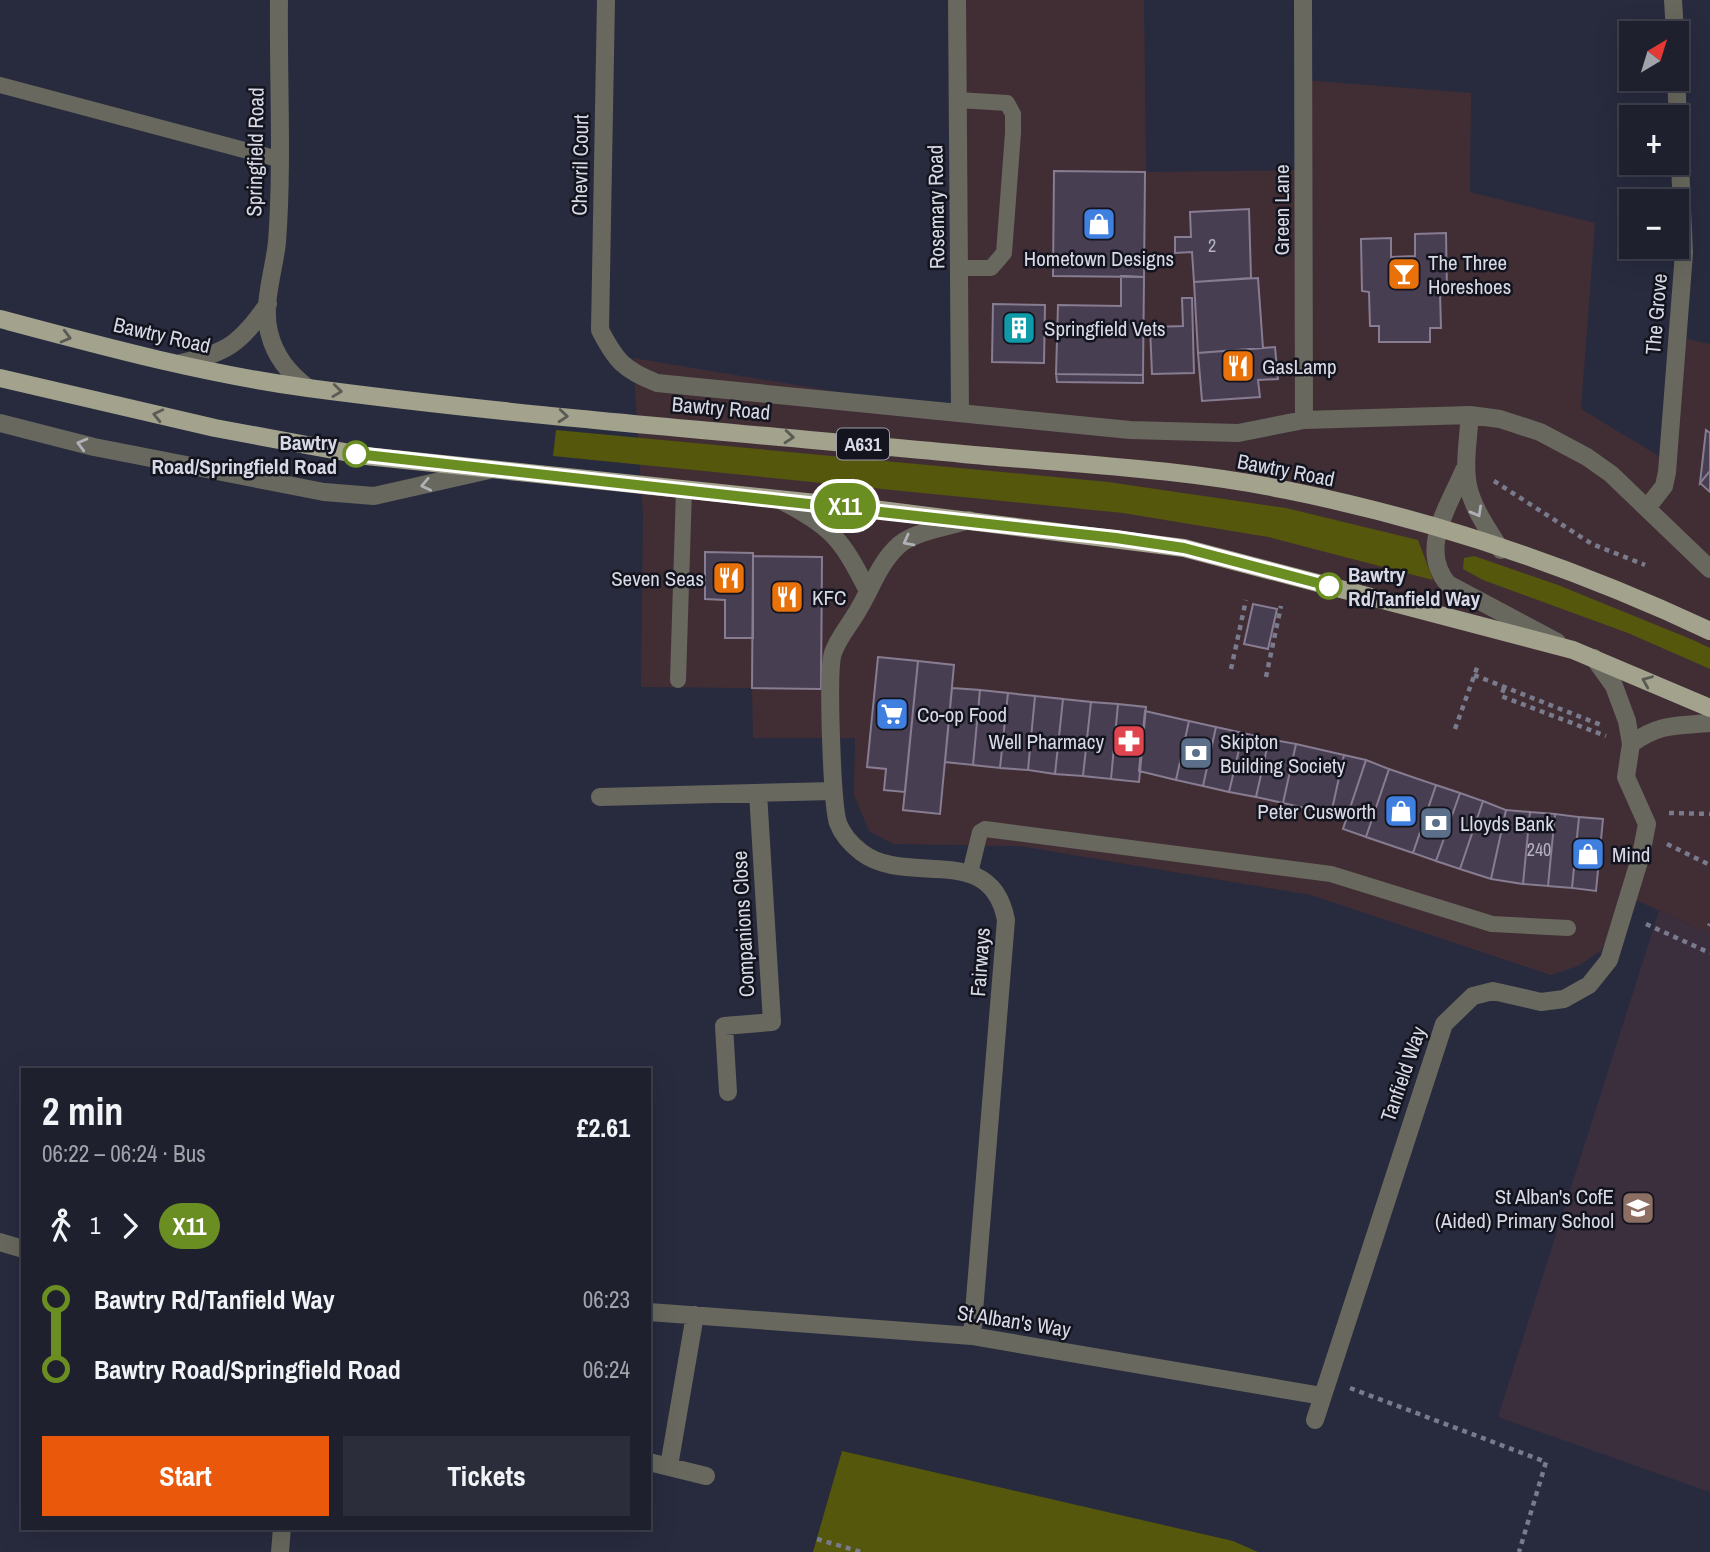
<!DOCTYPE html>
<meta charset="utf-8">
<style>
:root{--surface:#1e202e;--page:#2b2d3a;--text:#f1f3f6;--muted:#a1a3aa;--line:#3c3e4a;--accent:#ea580c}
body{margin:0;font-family:"Archivo Narrow",sans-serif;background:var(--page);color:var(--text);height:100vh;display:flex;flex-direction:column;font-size:26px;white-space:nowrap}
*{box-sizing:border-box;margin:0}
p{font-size:23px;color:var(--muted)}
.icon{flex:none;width:38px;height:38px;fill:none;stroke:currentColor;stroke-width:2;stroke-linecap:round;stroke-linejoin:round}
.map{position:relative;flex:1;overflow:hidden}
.details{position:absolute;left:21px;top:1068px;width:630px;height:462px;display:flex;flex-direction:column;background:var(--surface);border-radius:0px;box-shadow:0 7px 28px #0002,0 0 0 2px var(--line)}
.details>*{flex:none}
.badge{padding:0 14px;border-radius:23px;font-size:24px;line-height:46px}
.needle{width:46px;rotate:38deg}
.fabs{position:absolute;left:1619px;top:21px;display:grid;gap:14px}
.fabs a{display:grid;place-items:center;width:70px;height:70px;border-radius:0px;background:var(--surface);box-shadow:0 7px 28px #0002,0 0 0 2px var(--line);font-size:35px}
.map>.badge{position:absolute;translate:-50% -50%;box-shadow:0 0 0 4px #fff}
.legs{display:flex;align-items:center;gap:10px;height:77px;padding:0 21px;font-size:23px}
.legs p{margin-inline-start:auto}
.summary{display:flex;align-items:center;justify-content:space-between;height:119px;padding:0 21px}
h1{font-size:38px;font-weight:700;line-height:52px}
.button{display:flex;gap:14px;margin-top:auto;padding:14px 21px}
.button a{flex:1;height:80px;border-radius:0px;background:var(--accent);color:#fff;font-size:28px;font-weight:700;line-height:80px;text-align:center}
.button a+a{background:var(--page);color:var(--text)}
ul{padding:0 21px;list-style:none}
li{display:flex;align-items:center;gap:24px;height:70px;font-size:26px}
li i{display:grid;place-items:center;width:10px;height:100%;margin:0 9px;background:currentColor}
li i::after{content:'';width:18px;height:18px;margin:-9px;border:5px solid;border-radius:50%;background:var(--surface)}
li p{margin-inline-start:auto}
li:first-child i{background:linear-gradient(#0000 50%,currentColor 0)}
li:last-child i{background:linear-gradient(currentColor 50%,#0000 0)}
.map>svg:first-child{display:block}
.commercial{fill:#412e35}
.education{fill:#3b2f3e}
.green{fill:#55570c}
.building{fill:#483e51;stroke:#877c91;stroke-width:2}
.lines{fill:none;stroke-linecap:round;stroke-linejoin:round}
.path{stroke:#797b8c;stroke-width:4.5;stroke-dasharray:5 5;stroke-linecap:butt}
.lane{stroke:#68685e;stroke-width:16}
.street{stroke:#68685e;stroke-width:18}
.primary{stroke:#a2a28d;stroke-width:18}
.oneway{stroke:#5a5b55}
.oneway2{stroke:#b0b1b6}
.line-1-casing{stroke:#fff;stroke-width:16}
.line-1{stroke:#6b8e23;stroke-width:10}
.stop-1-dot{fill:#fff;stroke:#6b8e23;stroke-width:3.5}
.labels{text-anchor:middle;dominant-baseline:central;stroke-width:5;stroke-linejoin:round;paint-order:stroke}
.number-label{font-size:18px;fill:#b3b2c1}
.shield{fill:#13141d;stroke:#9c9eaa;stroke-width:2}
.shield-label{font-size:19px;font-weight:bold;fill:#d7d9e6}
.street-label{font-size:21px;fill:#d7d9e6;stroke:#13141d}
.poi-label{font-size:21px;fill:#d7d9e6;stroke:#13141d;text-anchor:start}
.stop-label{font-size:21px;font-weight:bold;fill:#d7d9e6;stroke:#13141d;text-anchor:end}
</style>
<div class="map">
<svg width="1710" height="1552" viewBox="0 0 1710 1552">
<rect width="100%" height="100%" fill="#282b3e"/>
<!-- commercial -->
<path class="commercial" d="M958,0H1144L1146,172L1303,170V80L1471,93L1470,192L1595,223L1581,409L1667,461L1677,337L1710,344V934L1627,896L1601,951L1578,966L1551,975L1311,895L1020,846L894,844L869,831L854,795L855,738H753L752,688L641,687L643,515L633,358L960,412Z"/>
<!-- education -->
<path class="education" d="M1659,911L1710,934V1492L1498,1417Z"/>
<!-- green -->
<path class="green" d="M556,430L1108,482L1286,508L1418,540L1433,580L1268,537L1123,513L553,456Z
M1474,556L1558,585L1693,640L1710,648V669L1628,633L1483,580L1463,569L1464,558Z
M842,1451L1233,1541L1258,1552H813Z"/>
<!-- building -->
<path class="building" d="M1054,171L1145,172L1144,277L1053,276Z
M1249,209L1251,278L1194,282L1192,252L1175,253V237H1191L1190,212Z
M1446,233L1447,292L1440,293L1441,328H1430V342H1379V326H1370L1369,292L1362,291L1361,239L1391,238V257L1415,256V234Z
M1121,276L1144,277L1143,375L1056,374L1058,305L1121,306Z
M1258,278L1263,348L1198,353L1194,282Z
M1182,298H1192L1194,373L1152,374L1150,327L1183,326Z
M993,304L1045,305L1044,363L992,362Z
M1275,347L1278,379L1258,380L1260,397L1202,401L1198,353Z
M1056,374L1143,375V383L1057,382Z
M1706,430L1710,433V471L1700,483Z
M1710,471V492L1700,483Z
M705,552L753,553V638H725V600L705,599Z
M753,556L822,557L821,689L752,688Z
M1253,604L1277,609L1268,649L1244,644Z
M878,657L918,661L905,792L884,790L886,769L867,767Z
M918,661L954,665L940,814L903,810Z
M952,688L980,690L973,765L945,762Z
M980,690L1008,693L1000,768L973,765Z
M1008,693L1035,696L1028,770L1000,768Z
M1035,696L1063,699L1055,774L1028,770Z
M1063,699L1091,702L1083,776L1055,774Z
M1091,702L1118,704L1111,779L1083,776Z
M1118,704L1146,707L1139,782L1111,779Z
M1145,711L1189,721L1176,780L1139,771Z
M1189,721L1216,727L1203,786L1176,780Z
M1216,727L1243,733L1229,792L1203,786Z
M1243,733L1269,739L1256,797L1229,792Z
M1269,739L1296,744L1283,803L1256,797Z
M1296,744L1344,755L1331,814L1283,803Z
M1344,755L1366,760L1347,817L1331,814Z
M1366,760L1389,769L1366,837L1343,829Z
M1389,769L1436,785L1413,853L1366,837Z
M1436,785L1460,793L1436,861L1413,853Z
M1460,793L1483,801L1460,869L1436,861Z
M1483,801L1506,810L1491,879L1460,869Z
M1506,810L1530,812L1523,884L1491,879Z
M1530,812L1555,814L1548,886L1523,884Z
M1555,814L1579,817L1572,888L1548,886Z
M1579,817L1603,819L1596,891L1572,888Z"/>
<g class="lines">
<!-- path -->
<path class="path" d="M1494,481L1592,544L1645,565
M1231,669L1246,600
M1474,675L1601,725
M1266,677L1281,606
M1504,688L1501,696L1606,736
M1455,729L1478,665
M1669,813L1710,814
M1667,844L1710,865
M1646,924L1710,953
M1709,926L1710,924
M1350,1388L1546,1462L1519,1552
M817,1539L861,1552"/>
<!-- lane -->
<path class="lane" d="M0,85L278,159
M958,100L1007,103L1013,114V133L1004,253L991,268H960
M678,680L684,490
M970,873L980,832L985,829L1331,874L1492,924L1568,928"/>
<!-- street -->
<path class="street" d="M279,0C278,80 283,162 277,242C274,271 262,304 269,332C275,357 289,373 308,388
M606,0L600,330C616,361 624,370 657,383L1130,430L1238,433L1304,420L1470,415L1500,419L1540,432L1587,457L1611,474L1710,569
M957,0L960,413
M1303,0L1304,420
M1673,0L1675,33
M181,363C229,352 239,344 268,304
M1470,415C1463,486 1462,490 1501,550
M0,423L94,447L324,492L374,496L489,470
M1464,470C1449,506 1418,549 1448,584L1557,642
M780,500C831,526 841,538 867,589
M1647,508L1664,486L1667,472L1684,253L1676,76
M969,520C948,527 916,531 899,545C878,564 871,590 857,612C849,626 838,638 833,653C827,671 832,804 838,823C842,834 852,845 861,852C907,888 991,840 1006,920L972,1336
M1631,744C1660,723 1677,726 1710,723
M600,797L833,791
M728,1092L724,1026L772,1022L758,793
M0,1242L23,1249
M649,1312L972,1336L1322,1396
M1315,1420L1444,1024L1473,996L1493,991L1541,1002L1564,999L1589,985L1609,960L1641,855L1647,824L1626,777L1631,744L1627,721L1614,686L1594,658
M649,1462L706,1476
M669,1466L695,1315
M280,1552L282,1528"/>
<!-- primary -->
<path class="primary" d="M0,319C101,346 204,374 308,388C526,417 745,433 963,454C1070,464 1180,468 1286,490C1431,519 1576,568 1710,631
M0,378L215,428L366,456L873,509L1184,548L1573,650L1710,708"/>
</g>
<!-- one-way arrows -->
<defs><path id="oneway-chevron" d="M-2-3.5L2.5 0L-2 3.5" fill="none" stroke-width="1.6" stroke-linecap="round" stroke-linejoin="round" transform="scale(1.75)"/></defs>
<g class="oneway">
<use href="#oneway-chevron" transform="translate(66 337) rotate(15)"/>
<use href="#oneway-chevron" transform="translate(337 391) rotate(7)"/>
<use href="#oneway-chevron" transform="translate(158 415) rotate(-167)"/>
<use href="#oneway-chevron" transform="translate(563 416) rotate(5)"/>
<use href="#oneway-chevron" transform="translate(789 437) rotate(5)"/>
<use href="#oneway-chevron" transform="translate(1647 681) rotate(-157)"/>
</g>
<g class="oneway2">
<use href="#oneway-chevron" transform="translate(82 444) rotate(-165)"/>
<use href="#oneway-chevron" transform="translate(426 485) rotate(168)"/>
<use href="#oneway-chevron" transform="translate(1477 512) rotate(61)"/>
<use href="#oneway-chevron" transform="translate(908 541) rotate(152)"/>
</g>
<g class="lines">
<defs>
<path id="line-1" d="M356,454L1116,538L1184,548L1329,586"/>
</defs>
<!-- line-1 casing -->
<use href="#line-1" class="line-1-casing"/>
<!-- line-1 -->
<use href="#line-1" class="line-1"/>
</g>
<!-- icons -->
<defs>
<symbol id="shop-square" viewBox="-11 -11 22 22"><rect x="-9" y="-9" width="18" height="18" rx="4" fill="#3f7fe0" stroke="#13141d"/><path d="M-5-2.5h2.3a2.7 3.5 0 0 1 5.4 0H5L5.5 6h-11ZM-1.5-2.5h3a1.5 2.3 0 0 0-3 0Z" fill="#fff"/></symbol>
<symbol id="bar-square" viewBox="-11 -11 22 22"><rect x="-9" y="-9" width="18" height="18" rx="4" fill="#e8710a" stroke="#13141d"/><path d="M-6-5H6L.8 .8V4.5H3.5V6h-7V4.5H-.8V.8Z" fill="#fff"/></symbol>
<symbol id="building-square" viewBox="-11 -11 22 22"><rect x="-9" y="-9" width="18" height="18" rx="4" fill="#0f9aa8" stroke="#13141d"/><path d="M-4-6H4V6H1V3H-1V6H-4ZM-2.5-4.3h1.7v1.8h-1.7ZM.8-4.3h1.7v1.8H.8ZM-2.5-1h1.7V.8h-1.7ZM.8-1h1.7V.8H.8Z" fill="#fff"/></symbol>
<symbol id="restaurant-square" viewBox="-11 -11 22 22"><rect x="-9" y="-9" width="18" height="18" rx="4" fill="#e8710a" stroke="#13141d"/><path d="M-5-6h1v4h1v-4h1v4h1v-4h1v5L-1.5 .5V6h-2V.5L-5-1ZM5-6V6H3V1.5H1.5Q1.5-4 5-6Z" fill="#fff"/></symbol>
<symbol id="supermarket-square" viewBox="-11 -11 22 22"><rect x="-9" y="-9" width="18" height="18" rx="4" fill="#3f7fe0" stroke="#13141d"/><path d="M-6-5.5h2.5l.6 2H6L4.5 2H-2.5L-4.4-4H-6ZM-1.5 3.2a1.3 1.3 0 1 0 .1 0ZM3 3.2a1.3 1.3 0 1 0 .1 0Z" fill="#fff"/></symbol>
<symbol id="pharmacy-square" viewBox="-11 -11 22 22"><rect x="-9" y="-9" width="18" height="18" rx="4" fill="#e0444e" stroke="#13141d"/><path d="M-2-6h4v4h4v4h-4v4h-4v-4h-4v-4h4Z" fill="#fff"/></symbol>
<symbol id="bank-square" viewBox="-11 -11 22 22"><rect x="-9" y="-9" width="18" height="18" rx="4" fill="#5c6f8a" stroke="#13141d"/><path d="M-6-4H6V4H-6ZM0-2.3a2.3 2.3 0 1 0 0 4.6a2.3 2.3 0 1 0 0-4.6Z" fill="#fff"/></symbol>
<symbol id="school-square" viewBox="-11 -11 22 22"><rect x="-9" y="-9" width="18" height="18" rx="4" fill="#8d6e63" stroke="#13141d"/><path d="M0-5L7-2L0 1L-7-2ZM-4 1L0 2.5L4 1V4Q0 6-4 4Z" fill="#fff"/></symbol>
</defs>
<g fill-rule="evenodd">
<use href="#shop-square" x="1080" y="205" width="38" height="38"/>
<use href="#bar-square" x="1385" y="255" width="38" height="38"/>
<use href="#building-square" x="1000" y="309" width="38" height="38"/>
<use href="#restaurant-square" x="1219" y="347" width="38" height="38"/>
<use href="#restaurant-square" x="710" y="559" width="38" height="38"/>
<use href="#restaurant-square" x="768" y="578" width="38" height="38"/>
<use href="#supermarket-square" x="873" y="695" width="38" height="38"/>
<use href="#pharmacy-square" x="1110" y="722" width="38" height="38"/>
<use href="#bank-square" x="1177" y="734" width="38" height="38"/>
<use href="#shop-square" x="1382" y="792" width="38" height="38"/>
<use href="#bank-square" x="1417" y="804" width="38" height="38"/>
<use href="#shop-square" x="1569" y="835" width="38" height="38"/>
<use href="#school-square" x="1619" y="1189" width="38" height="38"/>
</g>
<!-- markers -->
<g class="stop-1-dot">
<circle cx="356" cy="454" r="12"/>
<circle cx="1329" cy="586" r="12"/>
</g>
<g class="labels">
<!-- number labels -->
<g class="number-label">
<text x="1212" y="245">2</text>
<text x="1539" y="849">240</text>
</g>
<!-- shield labels -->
<rect class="shield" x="837" y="428.5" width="52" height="31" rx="5"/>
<g class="shield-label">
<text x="863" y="444">A631</text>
</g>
<!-- street labels -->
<g class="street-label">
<text transform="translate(255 152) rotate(-89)">Springfield Road</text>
<text transform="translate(580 165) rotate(-89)">Chevril Court</text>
<text transform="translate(936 207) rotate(-91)">Rosemary Road</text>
<text transform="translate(1281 210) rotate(-90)">Green Lane</text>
<text transform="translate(1656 314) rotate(-85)">The Grove</text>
<text transform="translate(162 335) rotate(13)">Bawtry Road</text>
<text transform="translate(721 408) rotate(5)">Bawtry Road</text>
<text transform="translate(1286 470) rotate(11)">Bawtry Road</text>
<text transform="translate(743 924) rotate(-93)">Companions Close</text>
<text transform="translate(980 962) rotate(-86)">Fairways</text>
<text transform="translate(1403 1074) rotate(-71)">Tanfield Way</text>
<text transform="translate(1014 1321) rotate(9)">St Alban's Way</text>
</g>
<!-- poi labels -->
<g class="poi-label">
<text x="1099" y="258" text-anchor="middle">Hometown Designs</text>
<text x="1428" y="262">The Three<tspan x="1428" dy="24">Horeshoes</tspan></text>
<text x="1044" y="328">Springfield Vets</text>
<text x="1262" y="366">GasLamp</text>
<text x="704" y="578" text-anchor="end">Seven Seas</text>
<text x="812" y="597">KFC</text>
<text x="917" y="714">Co-op Food</text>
<text x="1104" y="741" text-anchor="end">Well Pharmacy</text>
<text x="1220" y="741">Skipton<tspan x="1220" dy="24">Building Society</tspan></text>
<text x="1376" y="811" text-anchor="end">Peter Cusworth</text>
<text x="1460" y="823">Lloyds Bank</text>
<text x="1612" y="854">Mind</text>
<text x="1614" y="1196" text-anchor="end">St Alban's CofE<tspan x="1614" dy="24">(Aided) Primary School</tspan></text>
</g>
<!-- stop labels -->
<g class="stop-label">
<text x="337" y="442">Bawtry<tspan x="337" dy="24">Road/Springfield Road</tspan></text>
<text x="1348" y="574" text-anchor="start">Bawtry<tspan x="1348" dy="24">Rd/Tanfield Way</tspan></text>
</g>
</g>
</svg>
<div class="fabs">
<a><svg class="needle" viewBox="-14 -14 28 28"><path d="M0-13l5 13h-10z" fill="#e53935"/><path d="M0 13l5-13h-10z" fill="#a1a3aa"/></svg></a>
<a>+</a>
<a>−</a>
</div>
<b class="badge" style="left:845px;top:506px;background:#6b8e23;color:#fff">X11</b>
<section class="details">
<div class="summary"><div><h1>2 min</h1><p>06:22 – 06:24 · Bus</p></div><b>£2.61</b></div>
<div class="legs"><svg class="icon" aria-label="walk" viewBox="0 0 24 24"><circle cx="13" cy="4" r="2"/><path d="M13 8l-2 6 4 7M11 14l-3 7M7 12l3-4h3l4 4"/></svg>1<svg class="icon" aria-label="forward" viewBox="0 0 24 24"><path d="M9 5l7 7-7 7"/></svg><b class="badge" style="background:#6b8e23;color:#fff">X11</b></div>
<ul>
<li><i style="color:#6b8e23"></i><b>Bawtry Rd/Tanfield Way</b><p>06:23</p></li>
<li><i style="color:#6b8e23"></i><b>Bawtry Road/Springfield Road</b><p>06:24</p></li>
</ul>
<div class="button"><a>Start</a><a>Tickets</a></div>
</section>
</div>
